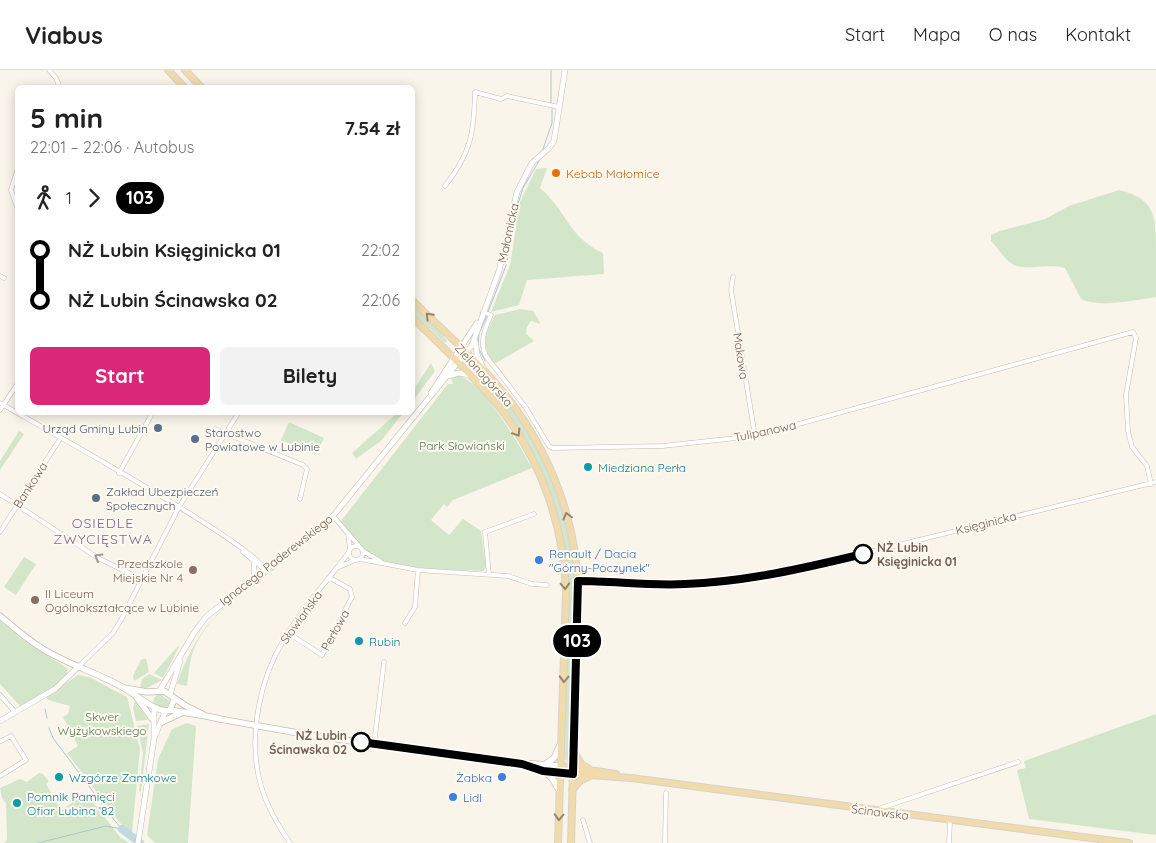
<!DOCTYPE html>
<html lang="pl">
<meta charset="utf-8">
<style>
:root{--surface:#fff;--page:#f2f2f2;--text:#222;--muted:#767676;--line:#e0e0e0;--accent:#db2777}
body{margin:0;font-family:Quicksand,sans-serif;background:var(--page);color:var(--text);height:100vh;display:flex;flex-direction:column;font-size:19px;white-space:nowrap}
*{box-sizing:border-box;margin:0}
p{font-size:16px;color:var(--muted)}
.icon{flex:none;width:28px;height:28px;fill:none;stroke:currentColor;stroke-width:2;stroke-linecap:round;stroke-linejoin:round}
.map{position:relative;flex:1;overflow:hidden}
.details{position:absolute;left:15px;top:15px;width:400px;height:330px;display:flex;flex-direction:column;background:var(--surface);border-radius:8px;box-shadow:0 2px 12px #0003}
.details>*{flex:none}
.badge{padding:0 10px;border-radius:16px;font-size:18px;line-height:32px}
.map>.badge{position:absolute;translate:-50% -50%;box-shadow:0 0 0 2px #fff}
.legs{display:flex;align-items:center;gap:8px;height:55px;padding:0 15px;font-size:16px}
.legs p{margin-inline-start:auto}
.summary{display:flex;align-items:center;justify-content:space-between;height:85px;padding:0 15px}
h1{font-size:28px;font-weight:700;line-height:38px}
.action{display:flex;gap:10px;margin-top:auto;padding:10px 15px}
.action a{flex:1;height:58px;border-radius:8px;background:var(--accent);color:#fff;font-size:20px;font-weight:700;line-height:58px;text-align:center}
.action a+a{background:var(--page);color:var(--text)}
ul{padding:0 15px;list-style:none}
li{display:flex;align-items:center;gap:18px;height:50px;font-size:19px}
li i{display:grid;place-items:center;width:8px;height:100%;margin:0 6px;background:currentColor}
li i::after{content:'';width:12px;height:12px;margin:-6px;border:4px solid;border-radius:50%;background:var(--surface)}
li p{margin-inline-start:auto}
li:first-child i{background:linear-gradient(#0000 50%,currentColor 0)}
li:last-child i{background:linear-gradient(currentColor 50%,#0000 0)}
header{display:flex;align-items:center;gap:30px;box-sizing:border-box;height:70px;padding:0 25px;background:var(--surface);border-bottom:1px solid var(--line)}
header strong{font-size:24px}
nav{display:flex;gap:28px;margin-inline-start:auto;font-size:18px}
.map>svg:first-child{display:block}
.green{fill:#d3e6ca}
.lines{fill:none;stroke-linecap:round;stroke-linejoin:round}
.stream{stroke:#a8c8d2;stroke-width:1}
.river{stroke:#c1dae1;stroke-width:8}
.minor-casing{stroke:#c8bcaf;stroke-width:5}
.tertiary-casing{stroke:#c8bcaf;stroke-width:6}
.secondary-casing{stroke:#cbbdad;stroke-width:7}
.primary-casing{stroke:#d8d2ce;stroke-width:8}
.minor{stroke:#fff;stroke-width:4}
.tertiary{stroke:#fff;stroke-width:5}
.secondary{stroke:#fff;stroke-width:5.5}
.primary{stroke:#f0dbac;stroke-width:6}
.oneway{stroke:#98846c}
.oneway2{stroke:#a3978e}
.line-1-casing{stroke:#fff;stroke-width:11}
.line-1{stroke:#000;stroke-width:8}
.food-dot{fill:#e8710a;stroke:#fdf9f0;stroke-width:2}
.service-dot{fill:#5c6f8a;stroke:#fdf9f0;stroke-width:2}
.culture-dot{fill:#0f9aa8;stroke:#fdf9f0;stroke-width:2}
.stop-1-dot{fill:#fff;stroke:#000;stroke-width:2.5}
.shop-dot{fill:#3f7fe0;stroke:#fdf9f0;stroke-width:2}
.education-dot{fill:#8d6e63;stroke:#fdf9f0;stroke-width:2}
.labels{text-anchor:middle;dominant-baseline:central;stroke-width:4;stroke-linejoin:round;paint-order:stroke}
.food-label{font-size:12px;fill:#c56008;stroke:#fdf9f0;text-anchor:start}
.street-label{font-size:12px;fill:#725f51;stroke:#fdf9f0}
.service-label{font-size:12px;fill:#4e5e75;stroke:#fdf9f0;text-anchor:start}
.park-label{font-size:12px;fill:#577b4d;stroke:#fdf9f0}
.culture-label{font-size:12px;fill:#0d838f;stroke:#fdf9f0;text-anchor:start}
.stop-label{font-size:12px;font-weight:bold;fill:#725f51;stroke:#fdf9f0;text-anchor:start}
.shop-label{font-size:12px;fill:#366cbe;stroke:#fdf9f0;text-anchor:start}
.education-label{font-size:12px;fill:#785e54;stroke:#fdf9f0;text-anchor:end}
.neighbourhood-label{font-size:14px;letter-spacing:1px;fill:#84688d;stroke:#fdf9f0}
</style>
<header>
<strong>Viabus</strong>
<nav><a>Start</a><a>Mapa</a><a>O nas</a><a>Kontakt</a></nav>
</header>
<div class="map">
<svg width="1156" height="773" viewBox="0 0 1156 773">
<rect width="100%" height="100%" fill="#faf5ea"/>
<!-- green -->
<path class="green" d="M547,98L540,118C567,141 568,167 603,183L604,204L527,210L519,235L491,242L510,195L520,132L536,99Z
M1119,120C1155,128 1156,147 1156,179C1156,195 1156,211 1156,227C1136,230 1100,238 1081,229L1065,198C1047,193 1027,201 1014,195C1005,191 998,178 991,171V165L1000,161L1045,149L1069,136Z
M412,233L437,258L447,271L445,273L413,243Z
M520,239L533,241L540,252V254L531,251L527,257L526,264L534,271L494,294C480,274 485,265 495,245Z
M467,292C527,341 573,429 575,507C576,535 574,565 573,594C572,626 574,661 568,692L565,690L568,510L540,400L477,305L467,295Z
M431,293L435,301L413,331V321Z
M457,306C480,306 521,378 532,398L453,430L447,437L444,434L431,450L449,465L463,449L481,461L486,497L484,501C456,500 390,500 369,484C359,475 350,462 341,451L448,314H453L451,309Z
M397,343H403L381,371L356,389L352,383Z
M289,352L324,368L316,385L281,370Z
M19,361L24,364L0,400V391Z
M24,487L36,494L16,525L4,517Z
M275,497V499C246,521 209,543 194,579C189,590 189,604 187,616L177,614C198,552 225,535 275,497Z
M0,551L21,568L68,599C66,615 34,629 21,637L0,614Z
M178,576L179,577L163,608L154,603Z
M146,588L149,602L134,611L133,606L141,590Z
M149,604L162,610L147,618H140L142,609Z
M78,605L89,607L127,627L140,679L132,763L120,753L67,683L78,676L63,647L68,644L70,636L48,630L46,627Z
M160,624L171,632L166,638L158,637L153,631L155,626Z
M135,631L148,650L136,651L133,638Z
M1156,644V765L1029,749L1017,700L1026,698L1024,691Z
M187,653L196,656L188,773H155L147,765L158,689L172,659Z
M149,654L141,722L139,721L143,683L137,656Z
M39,703L43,704L49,711L46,714L61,740L86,723L120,767L129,773H4L7,770L6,734L2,728L0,718L20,709L27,712Z"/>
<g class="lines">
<!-- stream -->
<path class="stream" d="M551,0V33
M543,79L552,53V39
M516,140L523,118L539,91
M488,242L507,193L515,143
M478,276L479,263L487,246
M479,279L485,291
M45,639L47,648
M49,658L53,668L103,735
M107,741L120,757
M38,773L106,756L122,759"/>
<!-- river -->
<path class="river" d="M122,759L140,773"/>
<defs>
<path id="minor" d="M49,0L56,8L60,18
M18,98L11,120L18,140
M445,116C471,83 474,63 475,22L501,29L507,26L559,37
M0,206L4,208
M733,207L731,220L755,366
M483,242L491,245C485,259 479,272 486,286L526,338L549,376L553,378L662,376L755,366L1133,262L1136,268L1126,325L1128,361L1132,377L1147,396L1151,414
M0,333C38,355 254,474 264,499
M0,340L18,313
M215,359L303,395L307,399L300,429
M119,403L153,342
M0,424L98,488L141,509
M333,446L359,476
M0,462L60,369
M348,463L350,479
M349 483a7 7 0 1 1 14 0a7 7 0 1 1-14 0Z
M363,481L380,491
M243,482L264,499
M360,489L418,500L508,506L532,514L547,515
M339,497L355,490
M489,505L485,462L534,444
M254,508V493
M578,511L686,514L741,509L853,486L1156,412
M405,553L415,537L418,500
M288,563L322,585L352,527L350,519L330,508
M78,597L113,563L121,550L179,437L239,342
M0,625L15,642
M374,674L384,592
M0,706L26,690L11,666L1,671
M881,738L1018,692
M583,750L590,773
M290,773C277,754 264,731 259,708C249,664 260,609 283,571C301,539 327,512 349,482
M665,773L666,723
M949,773L950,751"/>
<path id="tertiary" d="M475,271L477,284L483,298
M448,306L459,303L470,305
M431,323L477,253
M160,620L194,563L206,547L333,446L472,275L499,201L517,122L532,93L549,78L554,71L565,0
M170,625L180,591
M0,651L55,619L78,597
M154,668L165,642
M138,773L154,669V638"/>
<path id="secondary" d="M0,546C14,558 28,570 43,579C69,595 98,603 124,618C135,624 159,645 170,640L174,630
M124,618L147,622L164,621L186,636L206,646L220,649L315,666L522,694L543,701L560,703
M137,628L153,650
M170,640L206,646
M162,652L181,643
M523,693L561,696
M547,693L554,688L560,675
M545,702L552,708L559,720"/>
<path id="primary" d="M168,0L185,18
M185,0L202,18
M412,230C445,263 482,294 510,331C551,385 577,453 578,521L571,773
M412,247C442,277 474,306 500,338C541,390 564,456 566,522L558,773
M574,682L582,695L588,698
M561,696L616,704
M560,703L631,708L1129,773
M572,720L580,711L588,707"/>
</defs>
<!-- minor casing -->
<use href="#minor" class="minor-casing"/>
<!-- tertiary casing -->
<use href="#tertiary" class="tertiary-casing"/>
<!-- secondary casing -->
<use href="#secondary" class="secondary-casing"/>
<!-- primary casing -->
<use href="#primary" class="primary-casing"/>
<!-- minor -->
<use href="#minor" class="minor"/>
<!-- tertiary -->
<use href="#tertiary" class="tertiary"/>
<!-- secondary -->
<use href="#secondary" class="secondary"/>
<!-- primary -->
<use href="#primary" class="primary"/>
</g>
<!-- one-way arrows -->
<defs><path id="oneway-chevron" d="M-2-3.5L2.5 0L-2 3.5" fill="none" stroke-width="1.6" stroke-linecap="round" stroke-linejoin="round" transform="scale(1.25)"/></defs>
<g class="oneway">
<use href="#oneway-chevron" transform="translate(429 246) rotate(-135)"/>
<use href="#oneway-chevron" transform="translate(517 363) rotate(58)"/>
<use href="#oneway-chevron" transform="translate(567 446) rotate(-105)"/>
<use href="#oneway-chevron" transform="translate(565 516) rotate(88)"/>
<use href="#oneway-chevron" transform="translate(564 609) rotate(92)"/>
<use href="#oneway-chevron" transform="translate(559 747) rotate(92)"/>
</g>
<use class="oneway2" href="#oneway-chevron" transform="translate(98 487) rotate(-150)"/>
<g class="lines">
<defs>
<path id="line-1" d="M361,672L522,694L543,701L573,704L578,511C614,511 650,516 685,514C745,512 805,498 863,484"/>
</defs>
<!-- line-1 casing -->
<use href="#line-1" class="line-1-casing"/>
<!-- line-1 -->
<use href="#line-1" class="line-1"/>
</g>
<!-- markers -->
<circle class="food-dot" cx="556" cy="103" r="5"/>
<g class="service-dot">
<circle cx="158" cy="358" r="5"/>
<circle cx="195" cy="369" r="5"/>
<circle cx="96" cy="428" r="5"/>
</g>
<g class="culture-dot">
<circle cx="588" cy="397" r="5"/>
<circle cx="359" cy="571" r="5"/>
<circle cx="59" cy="707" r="5"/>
<circle cx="17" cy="733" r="5"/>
</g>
<g class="stop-1-dot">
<circle cx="863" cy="484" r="9"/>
<circle cx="361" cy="672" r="9"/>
</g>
<g class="shop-dot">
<circle cx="539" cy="490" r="5"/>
<circle cx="502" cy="707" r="5"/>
<circle cx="453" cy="727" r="5"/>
</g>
<g class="education-dot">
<circle cx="193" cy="500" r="5"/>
<circle cx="35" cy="530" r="5"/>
</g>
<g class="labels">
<!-- food labels -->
<g class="food-label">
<text x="566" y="103">Kebab Małomice</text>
</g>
<!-- street labels -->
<g class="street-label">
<text transform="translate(508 163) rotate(-78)">Małomicka</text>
<text transform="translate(741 286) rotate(81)">Makowa</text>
<text transform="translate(484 305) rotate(48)">Zielonogórska</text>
<text transform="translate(765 361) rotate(-12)">Tulipanowa</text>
<text transform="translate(30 415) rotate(-57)">Bankowa</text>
<text transform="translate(986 453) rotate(-14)">Księginicka</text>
<text transform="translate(276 490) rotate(-38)">Ignacego Paderewskiego</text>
<text transform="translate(301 547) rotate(-54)">Słowiańska</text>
<text transform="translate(335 560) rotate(-61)">Perłowa</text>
<text transform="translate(880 742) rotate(7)">Ścinawska</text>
</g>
<!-- service labels -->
<g class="service-label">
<text x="148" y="358" text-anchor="end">Urząd Gminy Lubin</text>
<text x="205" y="362">Starostwo<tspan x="205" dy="14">Powiatowe w Lubinie</tspan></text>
<text x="106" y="421">Zakład Ubezpieczeń<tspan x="106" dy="14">Społecznych</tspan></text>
</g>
<!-- park labels -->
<g class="park-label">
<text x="462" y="375">Park Słowiański</text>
<text x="102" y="646">Skwer<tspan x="102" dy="14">Wyżykowskiego</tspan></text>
</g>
<!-- culture labels -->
<g class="culture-label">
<text x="598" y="397">Miedziana Perła</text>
<text x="369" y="571">Rubin</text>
<text x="69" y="707">Wzgórze Zamkowe</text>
<text x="27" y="726">Pomnik Pamięci<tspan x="27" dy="14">Ofiar Lubina ’82</tspan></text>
</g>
<!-- stop labels -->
<g class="stop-label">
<text x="877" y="477">NŻ Lubin<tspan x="877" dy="14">Księginicka 01</tspan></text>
<text x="347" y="665" text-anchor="end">NŻ Lubin<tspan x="347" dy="14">Ścinawska 02</tspan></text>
</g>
<!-- shop labels -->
<g class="shop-label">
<text x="549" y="483">Renault / Dacia<tspan x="549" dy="14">"Górny-Poczynek"</tspan></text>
<text x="492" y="707" text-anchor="end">Żabka</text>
<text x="463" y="727">Lidl</text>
</g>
<!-- education labels -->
<g class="education-label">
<text x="183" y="493">Przedszkole<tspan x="183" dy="14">Miejskie Nr 4</tspan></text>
<text x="45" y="523" text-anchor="start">II Liceum<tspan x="45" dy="14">Ogólnokształcące w Lubinie</tspan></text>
</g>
<!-- neighbourhood labels -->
<g class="neighbourhood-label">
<text x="103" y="453">OSIEDLE<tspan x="103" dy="16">ZWYCIĘSTWA</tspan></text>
</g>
</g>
</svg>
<b class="badge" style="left:577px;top:571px;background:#000;color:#fff">103</b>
<section class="details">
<div class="summary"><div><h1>5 min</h1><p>22:01 – 22:06 · Autobus</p></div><b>7.54 zł</b></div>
<div class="legs"><svg class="icon" aria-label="walk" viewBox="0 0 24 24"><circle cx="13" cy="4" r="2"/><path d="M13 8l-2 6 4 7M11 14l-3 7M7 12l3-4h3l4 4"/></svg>1<svg class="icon" aria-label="forward" viewBox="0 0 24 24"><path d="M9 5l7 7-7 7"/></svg><b class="badge" style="background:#000;color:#fff">103</b></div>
<ul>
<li><i style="color:#000"></i><b>NŻ Lubin Księginicka 01</b><p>22:02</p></li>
<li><i style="color:#000"></i><b>NŻ Lubin Ścinawska 02</b><p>22:06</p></li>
</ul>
<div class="action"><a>Start</a><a>Bilety</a></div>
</section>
</div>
